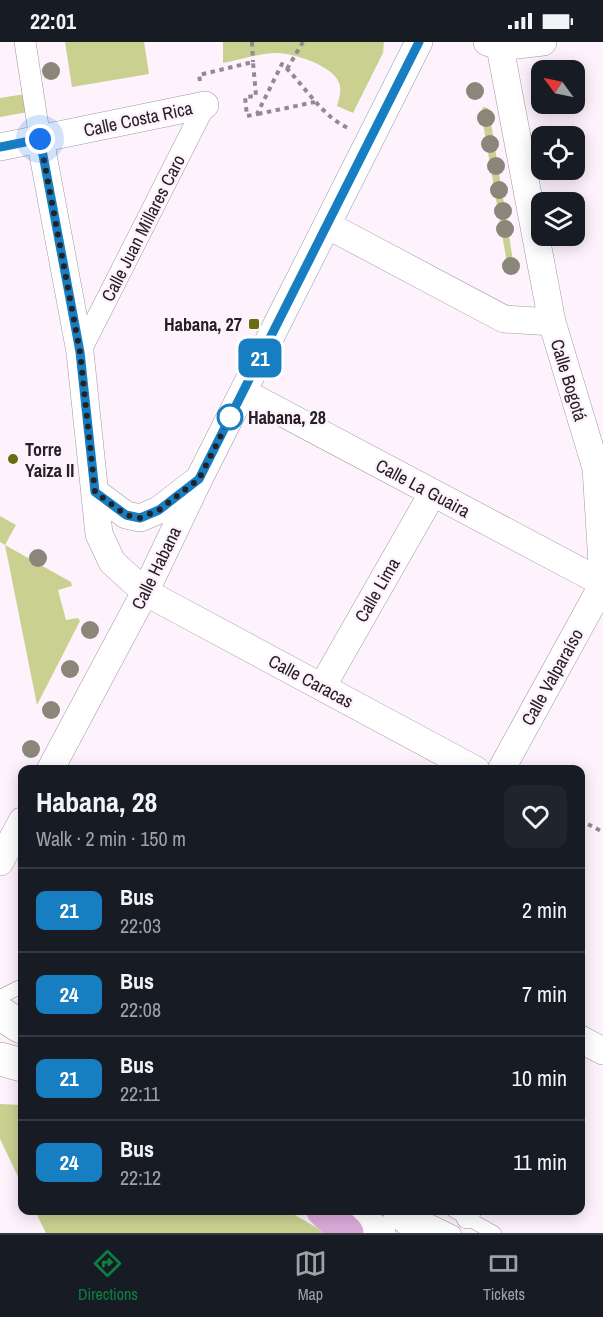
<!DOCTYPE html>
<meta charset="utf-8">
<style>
:root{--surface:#171b24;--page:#20242c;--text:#f1f3f6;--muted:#9ea1a6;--line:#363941;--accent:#0b8043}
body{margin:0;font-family:"Archivo Narrow",sans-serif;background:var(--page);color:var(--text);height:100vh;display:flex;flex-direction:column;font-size:22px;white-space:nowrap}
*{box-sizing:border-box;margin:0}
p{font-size:20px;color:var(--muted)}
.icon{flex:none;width:33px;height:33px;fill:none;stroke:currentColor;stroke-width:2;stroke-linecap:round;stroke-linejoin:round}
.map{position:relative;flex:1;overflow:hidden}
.panel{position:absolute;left:18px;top:723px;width:567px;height:450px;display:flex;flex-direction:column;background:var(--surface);border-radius:12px;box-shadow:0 3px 15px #0003}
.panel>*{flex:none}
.badge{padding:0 12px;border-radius:9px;font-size:21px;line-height:39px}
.needle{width:39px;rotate:303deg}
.buttons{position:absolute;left:531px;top:18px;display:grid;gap:12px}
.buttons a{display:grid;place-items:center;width:54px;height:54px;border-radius:12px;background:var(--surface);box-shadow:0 3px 15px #0003;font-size:30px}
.you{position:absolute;width:30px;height:30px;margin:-15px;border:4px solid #fff;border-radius:50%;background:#1a73e8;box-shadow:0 0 0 9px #1a73e833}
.map>.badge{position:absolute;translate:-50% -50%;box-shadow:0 0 0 3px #fff}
.round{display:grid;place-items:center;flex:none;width:63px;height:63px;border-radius:12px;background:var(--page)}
.head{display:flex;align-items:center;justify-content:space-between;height:102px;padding:0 18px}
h1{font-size:28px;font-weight:800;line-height:45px}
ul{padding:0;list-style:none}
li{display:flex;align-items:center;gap:18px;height:84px;padding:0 18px;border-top:2px solid var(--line)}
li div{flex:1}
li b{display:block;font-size:22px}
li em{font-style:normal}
li .badge{min-width:66px;font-weight:700;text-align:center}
.status{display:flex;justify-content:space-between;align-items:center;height:42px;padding:0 30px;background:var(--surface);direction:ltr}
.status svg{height:16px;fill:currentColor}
.tabs{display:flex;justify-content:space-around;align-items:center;height:84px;border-top:2px solid var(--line);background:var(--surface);font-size:16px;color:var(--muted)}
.tabs a{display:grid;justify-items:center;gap:3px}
.tabs .active{color:var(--accent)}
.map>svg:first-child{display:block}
.green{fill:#cad190}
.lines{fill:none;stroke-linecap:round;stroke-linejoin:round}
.service-casing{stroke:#a297a1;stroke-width:15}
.pedestrian-casing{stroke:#a297a1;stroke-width:22}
.minor-casing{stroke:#a297a1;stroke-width:28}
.tertiary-casing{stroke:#a297a1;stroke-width:34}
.trunk-casing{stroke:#d8d7d8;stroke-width:34}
.path{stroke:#928a91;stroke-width:4;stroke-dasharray:4.5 4.5;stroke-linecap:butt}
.service{stroke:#fff;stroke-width:14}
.pedestrian{stroke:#fff;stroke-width:21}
.minor{stroke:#fff;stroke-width:27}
.tertiary{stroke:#fff;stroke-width:33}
.trunk{stroke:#dbaada;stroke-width:33}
.tree{fill:#8a867a}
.line-casing{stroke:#fff;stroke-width:14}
.line{stroke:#187ec2;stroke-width:9}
.walk{stroke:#252125;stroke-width:6;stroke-dasharray:0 10.8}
.poi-dot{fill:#686d11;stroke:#fef2fd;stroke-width:2}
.stop-dot{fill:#fff;stroke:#187ec2;stroke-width:3}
.labels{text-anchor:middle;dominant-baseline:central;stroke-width:5;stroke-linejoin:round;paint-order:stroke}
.street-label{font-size:18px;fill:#252125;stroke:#fef2fd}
.poi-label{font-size:18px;font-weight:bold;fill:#252125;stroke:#fef2fd;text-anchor:end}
.stop-label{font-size:18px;font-weight:bold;fill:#252125;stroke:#fef2fd;text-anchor:start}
</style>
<div class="status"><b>22:01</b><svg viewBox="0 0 49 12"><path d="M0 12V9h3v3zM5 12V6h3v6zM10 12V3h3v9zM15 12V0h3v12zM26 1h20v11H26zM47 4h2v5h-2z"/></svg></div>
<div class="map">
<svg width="603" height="1191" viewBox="0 0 603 1191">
<rect width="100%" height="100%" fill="#fef2fd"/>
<!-- green -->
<path class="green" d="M65,0H144L149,32L72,45Z
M223,0H384L383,11L353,71L337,64C339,57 342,48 339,41C333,23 291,10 274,11C257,12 240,18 223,21Z
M25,52L28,70L0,75V56Z
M483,65L488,66L489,68L514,225L512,229L508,227L481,70Z
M0,474L16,483L5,503L71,540L72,544L58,548L66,578L78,576L80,579L37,663L5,503L0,500Z
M0,1062L22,1063V1143L0,1097Z
M35,1169H288L326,1191H46Z"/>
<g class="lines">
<defs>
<path id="service" d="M0,955L22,944
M453,1168L494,1191
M423,1176L454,1191"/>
<path id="pedestrian" d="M25,0L40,97
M80,310L205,63
M467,1176L471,1168"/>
<path id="minor" d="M487,0L500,5L543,0
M500,5L552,280L596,426L603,538
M40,97L80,310L99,492L112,520L145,550L476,728
M0,105L205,63
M327,183L504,277L552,280
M243,350L603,541
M95,450L126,473L140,476L159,468L195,440
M322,645L432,452
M50,728L145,550L199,437L419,0
M501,728L603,542
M0,820L22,779
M580,997L603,1009"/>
<path id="tertiary" d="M0,971L18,983L22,985
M0,1017L22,1023
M341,1168L379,1191
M399,1168L424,1191"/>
<path id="trunk" d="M323,1168L347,1191"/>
</defs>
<!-- service casing -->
<use href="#service" class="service-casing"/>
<!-- pedestrian casing -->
<use href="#pedestrian" class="pedestrian-casing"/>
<!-- minor casing -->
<use href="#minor" class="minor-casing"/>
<!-- tertiary casing -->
<use href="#tertiary" class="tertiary-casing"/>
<!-- trunk casing -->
<use href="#trunk" class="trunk-casing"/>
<!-- path -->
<path class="path" d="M252,0L253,20
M287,27L303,0
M200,39L199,33L253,20L256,54L245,55L247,74L257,72L282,22C304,42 320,73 348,86
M258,72L315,60
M580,778L603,790"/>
<!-- service -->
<use href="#service" class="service"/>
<!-- pedestrian -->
<use href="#pedestrian" class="pedestrian"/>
<!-- minor -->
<use href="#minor" class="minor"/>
<!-- tertiary -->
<use href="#tertiary" class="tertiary"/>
<!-- trunk -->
<use href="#trunk" class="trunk"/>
</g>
<!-- trees -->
<g class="tree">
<circle cx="51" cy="29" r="9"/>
<circle cx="475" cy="49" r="9"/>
<circle cx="486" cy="76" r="9"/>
<circle cx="490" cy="102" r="9"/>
<circle cx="496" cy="124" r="9"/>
<circle cx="499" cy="148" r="9"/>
<circle cx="503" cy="169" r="9"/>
<circle cx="505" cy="187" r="9"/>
<circle cx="511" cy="224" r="9"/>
<circle cx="38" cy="516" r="9"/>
<circle cx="90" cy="588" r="9"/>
<circle cx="70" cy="627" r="9"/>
<circle cx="51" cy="668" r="9"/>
<circle cx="31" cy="707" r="9"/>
</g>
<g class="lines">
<defs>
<path id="line" d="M0,105L40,97L80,310L95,450L126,473L140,476L159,468L199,437L419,0"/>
</defs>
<!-- line casing -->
<use href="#line" class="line-casing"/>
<!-- line -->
<use href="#line" class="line"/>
<!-- walk -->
<path class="walk" d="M40,97L80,310L95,450L126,473L140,476L159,468L199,437L234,368L230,375"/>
</g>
<!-- markers -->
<g class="poi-dot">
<rect x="248" y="276" width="12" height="12" rx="3"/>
<circle cx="13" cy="417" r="6"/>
</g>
<circle class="stop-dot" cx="230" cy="375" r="12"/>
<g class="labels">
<!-- street labels -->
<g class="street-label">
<text transform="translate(138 77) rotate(-12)">Calle Costa Rica</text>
<text transform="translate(143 186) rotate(-63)">Calle Juan Millares Caro</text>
<text transform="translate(569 338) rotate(73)">Calle Bogotá</text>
<text transform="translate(423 446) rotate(28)">Calle La Guaira</text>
<text transform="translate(156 526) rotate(-64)">Calle Habana</text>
<text transform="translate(377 548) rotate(-60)">Calle Lima</text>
<text transform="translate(552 635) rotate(-61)">Calle Valparaíso</text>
<text transform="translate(311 639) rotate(28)">Calle Caracas</text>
</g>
<!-- poi labels -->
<g class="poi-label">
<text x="242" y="282">Habana, 27</text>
<text x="25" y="407" text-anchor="start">Torre<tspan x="25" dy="21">Yaiza II</tspan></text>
</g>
<!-- stop labels -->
<g class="stop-label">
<text x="248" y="375">Habana, 28</text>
</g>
</g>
</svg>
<div class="buttons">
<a><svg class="needle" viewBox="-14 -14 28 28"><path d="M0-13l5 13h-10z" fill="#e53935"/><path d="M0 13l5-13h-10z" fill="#9ea1a6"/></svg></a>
<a><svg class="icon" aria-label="locate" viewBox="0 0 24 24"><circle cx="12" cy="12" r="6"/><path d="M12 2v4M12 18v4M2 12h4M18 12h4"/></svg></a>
<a><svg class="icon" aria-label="layers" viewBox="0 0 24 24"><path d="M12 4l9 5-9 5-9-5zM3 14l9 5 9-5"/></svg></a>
</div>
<div class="you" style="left:40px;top:97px"></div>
<b class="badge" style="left:260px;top:316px;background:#187ec2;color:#fff">21</b>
<section class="panel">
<div class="head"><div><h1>Habana, 28</h1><p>Walk · 2 min · 150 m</p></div><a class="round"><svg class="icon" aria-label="heart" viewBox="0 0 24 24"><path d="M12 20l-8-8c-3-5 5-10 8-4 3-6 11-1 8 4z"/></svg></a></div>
<ul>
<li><span class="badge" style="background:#187ec2;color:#fff">21</span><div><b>Bus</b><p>22:03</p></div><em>2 min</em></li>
<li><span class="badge" style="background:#187ec2;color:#fff">24</span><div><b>Bus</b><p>22:08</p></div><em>7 min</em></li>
<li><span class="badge" style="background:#187ec2;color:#fff">21</span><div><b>Bus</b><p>22:11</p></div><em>10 min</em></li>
<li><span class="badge" style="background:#187ec2;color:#fff">24</span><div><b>Bus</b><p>22:12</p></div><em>11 min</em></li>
</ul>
</section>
</div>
<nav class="tabs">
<a class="active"><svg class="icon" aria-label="directions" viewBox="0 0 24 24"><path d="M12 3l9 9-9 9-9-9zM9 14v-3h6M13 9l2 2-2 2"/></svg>Directions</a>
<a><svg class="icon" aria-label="map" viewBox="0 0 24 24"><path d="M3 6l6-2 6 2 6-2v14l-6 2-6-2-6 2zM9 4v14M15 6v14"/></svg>Map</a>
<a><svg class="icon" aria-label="tickets" viewBox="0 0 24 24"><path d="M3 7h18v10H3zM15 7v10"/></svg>Tickets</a>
</nav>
